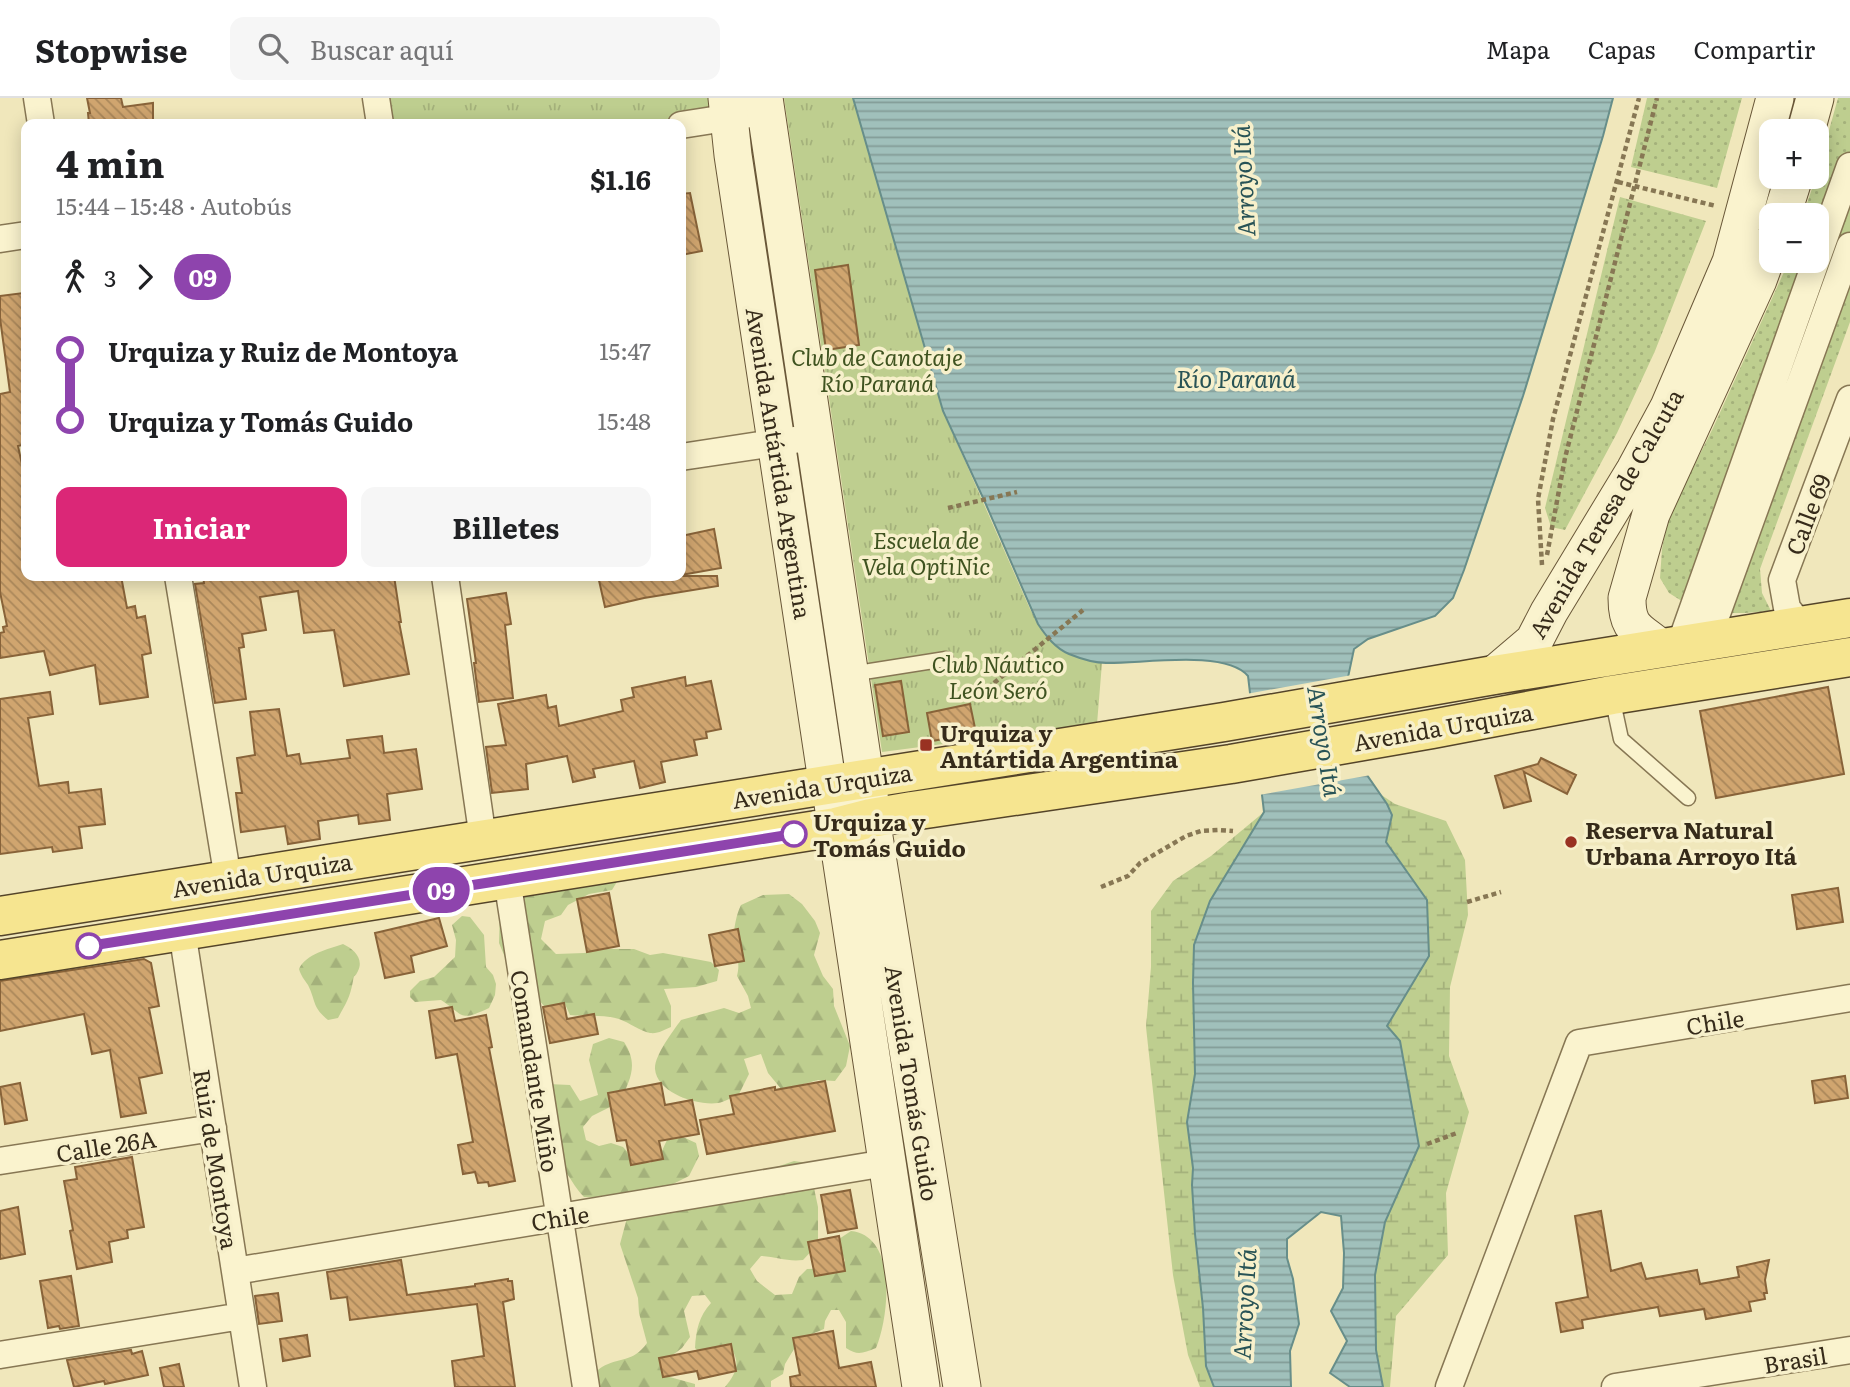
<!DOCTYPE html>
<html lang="es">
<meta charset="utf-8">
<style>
:root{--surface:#fff;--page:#f6f6f6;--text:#202124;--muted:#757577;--line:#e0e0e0;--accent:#db2777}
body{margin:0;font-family:Literata,serif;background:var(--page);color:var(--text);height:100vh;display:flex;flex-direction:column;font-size:26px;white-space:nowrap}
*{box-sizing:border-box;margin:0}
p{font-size:23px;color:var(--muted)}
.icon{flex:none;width:38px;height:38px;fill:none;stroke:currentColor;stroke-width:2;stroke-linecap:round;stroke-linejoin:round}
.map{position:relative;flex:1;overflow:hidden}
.sheet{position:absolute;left:21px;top:21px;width:665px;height:462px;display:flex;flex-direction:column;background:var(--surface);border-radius:14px;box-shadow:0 4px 18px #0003}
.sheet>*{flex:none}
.badge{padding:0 14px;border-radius:23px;font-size:24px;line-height:46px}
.tools{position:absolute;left:1759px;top:21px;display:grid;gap:14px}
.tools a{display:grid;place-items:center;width:70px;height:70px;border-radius:14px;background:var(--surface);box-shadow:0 4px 18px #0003;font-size:35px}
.map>.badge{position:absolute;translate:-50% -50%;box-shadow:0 0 0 4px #fff}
.legs{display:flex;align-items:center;gap:10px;height:77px;padding:0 35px;font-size:23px}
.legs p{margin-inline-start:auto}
.overview{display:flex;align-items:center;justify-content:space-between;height:119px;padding:0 35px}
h1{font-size:38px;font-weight:700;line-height:52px}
.button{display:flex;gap:14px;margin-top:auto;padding:14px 35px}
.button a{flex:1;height:80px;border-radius:14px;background:var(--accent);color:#fff;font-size:28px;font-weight:700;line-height:80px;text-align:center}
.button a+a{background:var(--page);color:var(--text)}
ul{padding:0 35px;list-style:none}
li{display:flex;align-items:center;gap:24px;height:70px;font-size:26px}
li i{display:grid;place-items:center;width:10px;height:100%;margin:0 9px;background:currentColor}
li i::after{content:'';width:18px;height:18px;margin:-9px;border:5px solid;border-radius:50%;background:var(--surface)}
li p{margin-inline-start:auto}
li:first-child i{background:linear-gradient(#0000 50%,currentColor 0)}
li:last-child i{background:linear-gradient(currentColor 50%,#0000 0)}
header{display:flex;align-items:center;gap:42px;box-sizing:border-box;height:98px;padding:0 35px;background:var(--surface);border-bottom:2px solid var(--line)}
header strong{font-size:33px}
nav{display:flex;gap:38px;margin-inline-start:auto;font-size:24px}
.search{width:490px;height:63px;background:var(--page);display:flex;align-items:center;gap:18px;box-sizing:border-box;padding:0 24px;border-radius:14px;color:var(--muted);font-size:26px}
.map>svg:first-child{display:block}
.grass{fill:url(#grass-dots)}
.forest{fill:url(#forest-firs)}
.wetland{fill:url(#wetland-marsh)}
.park{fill:url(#park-tufts)}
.water{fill:url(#water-rules);stroke:#678e8a;stroke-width:2}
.pier{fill:#f0e7bb}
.building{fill:url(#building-back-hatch);stroke:#886339;stroke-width:2}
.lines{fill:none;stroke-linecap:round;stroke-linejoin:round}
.lane-casing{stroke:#877754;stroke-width:17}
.street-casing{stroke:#877754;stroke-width:29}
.secondary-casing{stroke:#695738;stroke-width:39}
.primary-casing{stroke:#544429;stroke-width:41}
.path{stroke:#877754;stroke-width:4.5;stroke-dasharray:5 3.5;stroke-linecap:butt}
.lane{stroke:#faf3ce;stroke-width:14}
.street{stroke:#faf3ce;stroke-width:26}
.secondary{stroke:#faf3ce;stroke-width:37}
.primary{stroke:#f6e590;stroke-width:38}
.line-1-casing{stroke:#fff;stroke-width:16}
.line-1{stroke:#8e44ad;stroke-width:10}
.poi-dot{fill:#993222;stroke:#f7f0cb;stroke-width:2.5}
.stop-1-dot{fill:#fff;stroke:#8e44ad;stroke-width:3.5}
.labels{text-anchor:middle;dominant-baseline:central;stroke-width:7;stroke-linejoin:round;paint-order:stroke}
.park-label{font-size:23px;font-style:italic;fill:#3f5320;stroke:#f7f0cb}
.street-label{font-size:23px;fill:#362b1a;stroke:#f7f0cb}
.poi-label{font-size:23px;font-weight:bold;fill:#362b1a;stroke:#f7f0cb;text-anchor:start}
.stop-label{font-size:23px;font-weight:bold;fill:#362b1a;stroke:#f7f0cb;text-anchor:start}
.water-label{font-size:24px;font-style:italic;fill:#285356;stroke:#f7f0cb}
</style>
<header>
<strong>Stopwise</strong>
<div class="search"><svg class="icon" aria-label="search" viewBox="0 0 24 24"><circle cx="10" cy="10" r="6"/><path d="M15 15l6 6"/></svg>Buscar aquí</div>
<nav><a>Mapa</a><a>Capas</a><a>Compartir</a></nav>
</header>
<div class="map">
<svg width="1850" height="1289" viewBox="0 0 1850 1289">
<defs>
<pattern id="grass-dots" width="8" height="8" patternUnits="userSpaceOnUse" patternTransform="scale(1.75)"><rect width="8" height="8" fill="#bece8f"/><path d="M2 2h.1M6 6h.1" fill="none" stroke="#a4b17b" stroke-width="1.8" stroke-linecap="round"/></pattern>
<pattern id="forest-firs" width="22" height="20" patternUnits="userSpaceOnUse" patternTransform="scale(1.75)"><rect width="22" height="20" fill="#bece8f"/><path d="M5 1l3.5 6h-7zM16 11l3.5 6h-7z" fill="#a4b17b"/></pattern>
<pattern id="wetland-marsh" width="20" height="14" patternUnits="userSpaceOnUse" patternTransform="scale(1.75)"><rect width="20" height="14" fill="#bece8f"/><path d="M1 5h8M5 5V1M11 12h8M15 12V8" fill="none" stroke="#a4b17b"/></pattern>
<pattern id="park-tufts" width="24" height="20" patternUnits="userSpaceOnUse" patternTransform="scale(1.75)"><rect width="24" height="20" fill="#bece8f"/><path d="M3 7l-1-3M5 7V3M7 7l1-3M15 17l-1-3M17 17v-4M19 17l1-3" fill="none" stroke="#a4b17b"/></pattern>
<pattern id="water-rules" width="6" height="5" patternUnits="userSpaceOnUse" patternTransform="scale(1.75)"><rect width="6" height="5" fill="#a0c0bb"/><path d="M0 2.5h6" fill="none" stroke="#839c97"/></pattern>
<pattern id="building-back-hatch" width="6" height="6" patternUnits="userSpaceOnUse" patternTransform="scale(1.75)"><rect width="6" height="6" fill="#d0a56f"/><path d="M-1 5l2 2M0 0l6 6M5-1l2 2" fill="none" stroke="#aa875a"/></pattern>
</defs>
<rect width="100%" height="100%" fill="#f0e7bb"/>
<!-- grass -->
<path class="grass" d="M1647,0H1742L1717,90L1631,69Z
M1838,0H1850V224L1760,471L1762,495L1771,513L1745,515H1716L1685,505L1669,495L1660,480L1662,451L1669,418L1713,330L1789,163H1816V117H1803L1816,79Z
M1620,99L1706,123L1655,253L1617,335L1565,432L1551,429L1545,410Z"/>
<!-- forest -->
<path class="forest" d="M618,782L612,792L589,796L568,807L561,817L545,823L541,841L556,856L584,855L606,851H634L650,857L663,855L711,864L719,872L717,883L696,889L664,891L671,908V929C664,932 658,936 650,935C640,933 630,925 619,921C603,916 586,919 570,917L565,906L545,909L509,869L499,845L500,812L519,789Z
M789,796L802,806L815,823L820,835L814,857L823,878L833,891L834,908L850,948L846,968L835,983L818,982L782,992L768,975L761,956L744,961L749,976L739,996C732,999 725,1004 718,1005C697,1008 657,995 655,971C654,958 673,933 681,922L724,910L739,915L751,910L748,898L737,878C741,861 735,860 734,845C733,833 736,817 741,807L763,797Z
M462,818L470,819L484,837L486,869L493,877L496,886L495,897L489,910C459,924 465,918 441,902L415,904L410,899V893L420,883L434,879L455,859L456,842L452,827Z
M343,846C354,851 364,861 358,873C355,880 354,875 353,883C350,900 346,905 338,920L328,922C312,909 316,903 308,887C304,881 301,878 299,871C306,856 328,851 343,846Z
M609,940L624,944C639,967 630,981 620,1004L592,1018L583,1029L586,1042L599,1048L611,1045L623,1049L636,1063L650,1065L660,1057L667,1042L683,1039L696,1045L699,1058L689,1078L669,1088L606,1100L584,1099C574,1089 570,1078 561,1068C554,1060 542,1055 537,1046C522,1025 537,1005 548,986L570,987L580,1003L598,997L589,962L593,946Z
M794,1063L807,1065L816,1074L814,1090L818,1109V1146L803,1162C788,1164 776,1159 761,1158L750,1171L757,1183L775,1197L792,1196L799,1179L807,1171L838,1170L845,1163L840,1149L839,1141L851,1133C898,1138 889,1219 876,1250C863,1255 858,1258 846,1250V1224L839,1212H831L825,1223L824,1231L800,1241L785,1266L783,1276L771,1283V1289H725C735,1277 741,1266 732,1252L704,1259L695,1250C696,1232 699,1218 711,1205L705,1197L692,1198L684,1213L690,1239L682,1250L670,1259L666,1278L695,1286V1289H589L590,1281C593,1277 598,1271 602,1269C619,1259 633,1265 647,1245L639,1215L638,1200L620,1146L627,1120Z"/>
<!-- wetland -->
<path class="wetland" d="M1380,696L1395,706L1446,723L1465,762L1468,817L1450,889L1449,958L1469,1014L1446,1095L1448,1157L1396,1218L1390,1289H1377L1373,1213L1375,1177L1388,1112L1387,928L1399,889L1429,858L1427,802L1386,744L1392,717Z
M1264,714L1210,803L1193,921L1195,976L1187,1024L1193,1070L1192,1087L1195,1136L1203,1210L1206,1268L1214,1289H1200L1188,1257L1173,1177L1146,929L1151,869V813L1173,783L1211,758Z"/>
<!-- park -->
<path class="park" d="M386,0H710L713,19L663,26H390Z
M784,0H853L943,313L1030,511L1038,526L1068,556L1102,565L1097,626L882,654Z"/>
<!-- water -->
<path class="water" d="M853,0H1613L1603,38L1523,298L1464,472L1453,500L1435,518L1368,541L1354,551L1347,584L1367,677L1387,706L1392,717L1386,744L1427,802L1429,858L1387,928L1400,943L1419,1048L1385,1124L1375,1177L1376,1252L1383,1289H1350L1330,1275L1347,1243L1331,1213L1343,1190L1344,1155L1341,1118L1321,1114L1287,1141V1160L1293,1181L1299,1226L1290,1253L1291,1289H1214L1206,1268L1203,1210L1195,1136L1192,1087L1193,1070L1187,1024L1195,976L1193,885L1194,847L1210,803L1264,714L1248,578C1225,551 1140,566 1106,565C1095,565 1079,560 1069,556C1055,550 1046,538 1038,526L984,402L943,313Z"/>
<!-- pier -->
<path class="pier" d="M1352,577L1351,584L1371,677L1259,697L1246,596Z"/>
<!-- building -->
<path class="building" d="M87,0H121L123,9L153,5V26H89L88,15H90Z
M690,95L702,153L681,157V96Z
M848,167L859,247L826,252L815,172Z
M23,195L26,223V346L18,348L26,385V478H121L127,510L135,508L137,520L145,518L151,555L142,557L148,599L100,606L95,567L50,577L44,553L0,560V535L4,534L3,529L7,528L0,494V296L10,294L0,220V198Z
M714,431L721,470L681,477V438Z
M203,478H394L401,524H399L409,576L344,588L334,532L304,535L298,493L260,499L266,532L242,536L244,549L239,550L246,601L215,605L195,486L204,485Z
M598,478H717L718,488L644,500L605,509Z
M506,495L511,526L505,527L513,600L479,604L474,565H476L467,501Z
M685,579L686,588L711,583L721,631L706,634L707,640L694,642L697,657L661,664L665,684L640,690L634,663L593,671L595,679L573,684L567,658L526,666L528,691L492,695L486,649L506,647L498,606L546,597L548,610L556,608L559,628L623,613L621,602L634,599L632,590Z
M901,583L909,634L883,638L875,587Z
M1828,589L1844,676L1716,700L1700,613Z
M50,594L53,616L28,620L39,688L68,684L69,695L101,691L105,726L79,729L82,750L53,754L52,749L0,756V601Z
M970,606L976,635L932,643L927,615Z
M279,611L287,658L299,656L301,666L350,660L347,642L382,638L384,655L416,651L422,691L387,696L390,722L359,726L358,717L318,723L320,741L288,746L285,728L241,734L236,695H242L237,660L255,657L250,614Z
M1541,660L1576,677L1567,696L1524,674L1531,703L1504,710L1495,678L1538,666Z
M1838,790L1843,824L1797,831L1792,797Z
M609,795L619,848L587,854L577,801Z
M439,820L447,848L411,858L414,874L385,880L375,835Z
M738,831L744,863L715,868L709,837Z
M144,861L151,865L159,908L149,910L162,975L139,980L146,1015L121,1019L110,952L92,956L84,916L0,933V883Z
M564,905L567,921L594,916L598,936L550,945L543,909Z
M452,909L455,923L486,917L492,949L489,950L515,1083L489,1088L488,1084L478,1085L475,1074L463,1076L458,1047L473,1044L457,956L436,960L429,913Z
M1845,978L1848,1000L1815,1005L1812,983Z
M825,983L835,1033L707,1056L700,1022L734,1016L730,998L775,989V992Z
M20,985L27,1022L5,1026L0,989Z
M661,985L665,1007L692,1002L699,1036L659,1043L663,1061L631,1067L626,1042L617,1043L608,995Z
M132,1059L144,1129L127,1132L128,1140L109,1144L112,1164L77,1171L70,1133L73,1132L64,1083L77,1081L75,1069Z
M850,1092L857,1130L828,1135L821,1097Z
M18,1109L25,1156L0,1161V1113Z
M1601,1113L1611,1173L1641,1165L1646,1181L1697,1172L1700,1186L1739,1179L1737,1169L1769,1162L1765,1182L1767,1195H1764L1765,1201L1749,1204L1751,1213L1706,1221L1704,1211L1660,1218L1658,1209L1582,1222L1583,1230L1561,1234L1556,1205L1588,1199L1575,1118Z
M839,1138L845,1173L815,1178L808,1144Z
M401,1162L407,1197L475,1188V1186L508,1181V1183H512L514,1201L503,1204L515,1289H455L452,1263L484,1258L477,1206L350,1222L347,1199L331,1201L327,1174Z
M71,1178L79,1228L60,1231L59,1228L48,1230L40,1183Z
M278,1195L282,1223L259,1226L255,1198Z
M833,1233L839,1270L871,1264L876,1289H791L790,1279L800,1277L793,1240Z
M307,1237L310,1258L283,1263L280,1241Z
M731,1246L736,1273L699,1281L697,1273L663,1279L659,1260Z
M131,1252L132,1256L142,1253L148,1277L105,1286L104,1283L74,1289L67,1262Z
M179,1266L184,1289H164L160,1270Z"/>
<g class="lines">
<defs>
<path id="lane" d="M851,576L946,561
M1612,599L1621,641L1688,700"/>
<path id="street" d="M37,0L41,26
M376,0L380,26
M681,27L745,17
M0,141L26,137
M1816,163L1850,68
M681,359L814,339
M178,478L228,781
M445,478L483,741
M1801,528L1787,510L1782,482L1850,301
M1707,543L1850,148
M1680,547L1816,163
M507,781L586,1289
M182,833L253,1289
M0,1063L213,1030
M235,1173L886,1065
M0,1257L242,1218
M1449,1289L1579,945L1850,900
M1615,1289L1850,1252"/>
<path id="secondary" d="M727,0L733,57L825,670L830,686L921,1289
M764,0L863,666L867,680L874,739L962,1289
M1806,33L1815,0
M1782,117L1794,79
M1660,550C1638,531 1627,532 1627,500L1651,416L1758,182L1771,146
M1494,577L1534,543L1549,514L1635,372L1669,309L1731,164L1775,0"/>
<path id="primary" d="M0,818L1224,624L1494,577L1850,520
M0,862L836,729L871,720L912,713L1231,666L1432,631L1612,597L1850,559"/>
</defs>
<!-- lane casing -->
<use href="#lane" class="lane-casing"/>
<!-- street casing -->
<use href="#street" class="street-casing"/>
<!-- secondary casing -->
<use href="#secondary" class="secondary-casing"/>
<!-- primary casing -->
<use href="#primary" class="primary-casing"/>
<!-- path -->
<path class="path" d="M1618,84L1716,108
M948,410L1017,394
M1547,457L1565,360L1657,0
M1542,467L1538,401L1553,321L1639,0
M994,585L1083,512
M1101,789L1128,778L1140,765L1186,738L1201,733L1219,732L1233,733
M1467,804L1501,794
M1427,1046L1457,1035"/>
<!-- lane -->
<use href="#lane" class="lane"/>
<!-- street -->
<use href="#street" class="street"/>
<!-- secondary -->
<use href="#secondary" class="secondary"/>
<!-- primary -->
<use href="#primary" class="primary"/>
</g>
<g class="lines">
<defs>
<path id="line-1" d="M89,848L794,736"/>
</defs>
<!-- line-1 casing -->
<use href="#line-1" class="line-1-casing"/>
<!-- line-1 -->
<use href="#line-1" class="line-1"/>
</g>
<!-- markers -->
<g class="poi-dot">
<rect x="919" y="640" width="14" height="14" rx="3.5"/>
<circle cx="1571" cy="744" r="7"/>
</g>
<g class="stop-1-dot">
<circle cx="794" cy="736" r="12"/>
<circle cx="89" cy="848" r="12"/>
</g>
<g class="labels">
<!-- park labels -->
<g class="park-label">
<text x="877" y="258">Club de Canotaje<tspan x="877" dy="26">Río Paraná</tspan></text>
<text x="926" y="441">Escuela de<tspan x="926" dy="26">Vela OptiNic</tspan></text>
<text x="998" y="565">Club Náutico<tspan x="998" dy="26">León Seró</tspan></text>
</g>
<!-- street labels -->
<g class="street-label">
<text transform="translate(780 365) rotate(81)">Avenida Antártida Argentina</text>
<text transform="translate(1605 415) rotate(-60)">Avenida Teresa de Calcuta</text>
<text transform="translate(1807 416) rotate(-69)">Calle 69</text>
<text transform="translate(1443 628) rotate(-10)">Avenida Urquiza</text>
<text transform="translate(822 687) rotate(-9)">Avenida Urquiza</text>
<text transform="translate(262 776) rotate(-9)">Avenida Urquiza</text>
<text transform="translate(1715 923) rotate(-9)">Chile</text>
<text transform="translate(536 973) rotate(81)">Comandante Miño</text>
<text transform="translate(913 985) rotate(81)">Avenida Tomás Guido</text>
<text transform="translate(106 1047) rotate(-9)">Calle 26A</text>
<text transform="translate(217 1061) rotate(81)">Ruiz de Montoya</text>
<text transform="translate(560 1119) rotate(-9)">Chile</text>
<text transform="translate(1795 1261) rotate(-9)">Brasil</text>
</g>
<!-- poi labels -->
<g class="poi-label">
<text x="940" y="634">Urquiza y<tspan x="940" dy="26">Antártida Argentina</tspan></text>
<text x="1585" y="731">Reserva Natural<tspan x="1585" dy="26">Urbana Arroyo Itá</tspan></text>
</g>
<!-- stop labels -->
<g class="stop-label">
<text x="813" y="723">Urquiza y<tspan x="813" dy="26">Tomás Guido</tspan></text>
</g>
<!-- water labels -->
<g class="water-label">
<text transform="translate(1242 83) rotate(-93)">Arroyo Itá</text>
<text x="1236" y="279">Río Paraná</text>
<text transform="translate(1326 643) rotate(81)">Arroyo Itá</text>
<text transform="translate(1243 1206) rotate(-87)">Arroyo Itá</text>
</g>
</g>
</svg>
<div class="tools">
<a>+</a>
<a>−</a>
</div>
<b class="badge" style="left:441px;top:792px;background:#8e44ad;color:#fff">09</b>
<section class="sheet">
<div class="overview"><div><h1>4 min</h1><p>15:44 – 15:48 · Autobús</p></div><b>$1.16</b></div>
<div class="legs"><svg class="icon" aria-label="walk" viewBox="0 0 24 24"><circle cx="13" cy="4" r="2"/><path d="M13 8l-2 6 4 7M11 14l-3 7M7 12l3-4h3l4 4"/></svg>3<svg class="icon" aria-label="forward" viewBox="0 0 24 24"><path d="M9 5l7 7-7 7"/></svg><b class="badge" style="background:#8e44ad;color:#fff">09</b></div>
<ul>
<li><i style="color:#8e44ad"></i><b>Urquiza y Ruiz de Montoya</b><p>15:47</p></li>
<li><i style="color:#8e44ad"></i><b>Urquiza y Tomás Guido</b><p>15:48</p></li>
</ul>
<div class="button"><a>Iniciar</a><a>Billetes</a></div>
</section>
</div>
